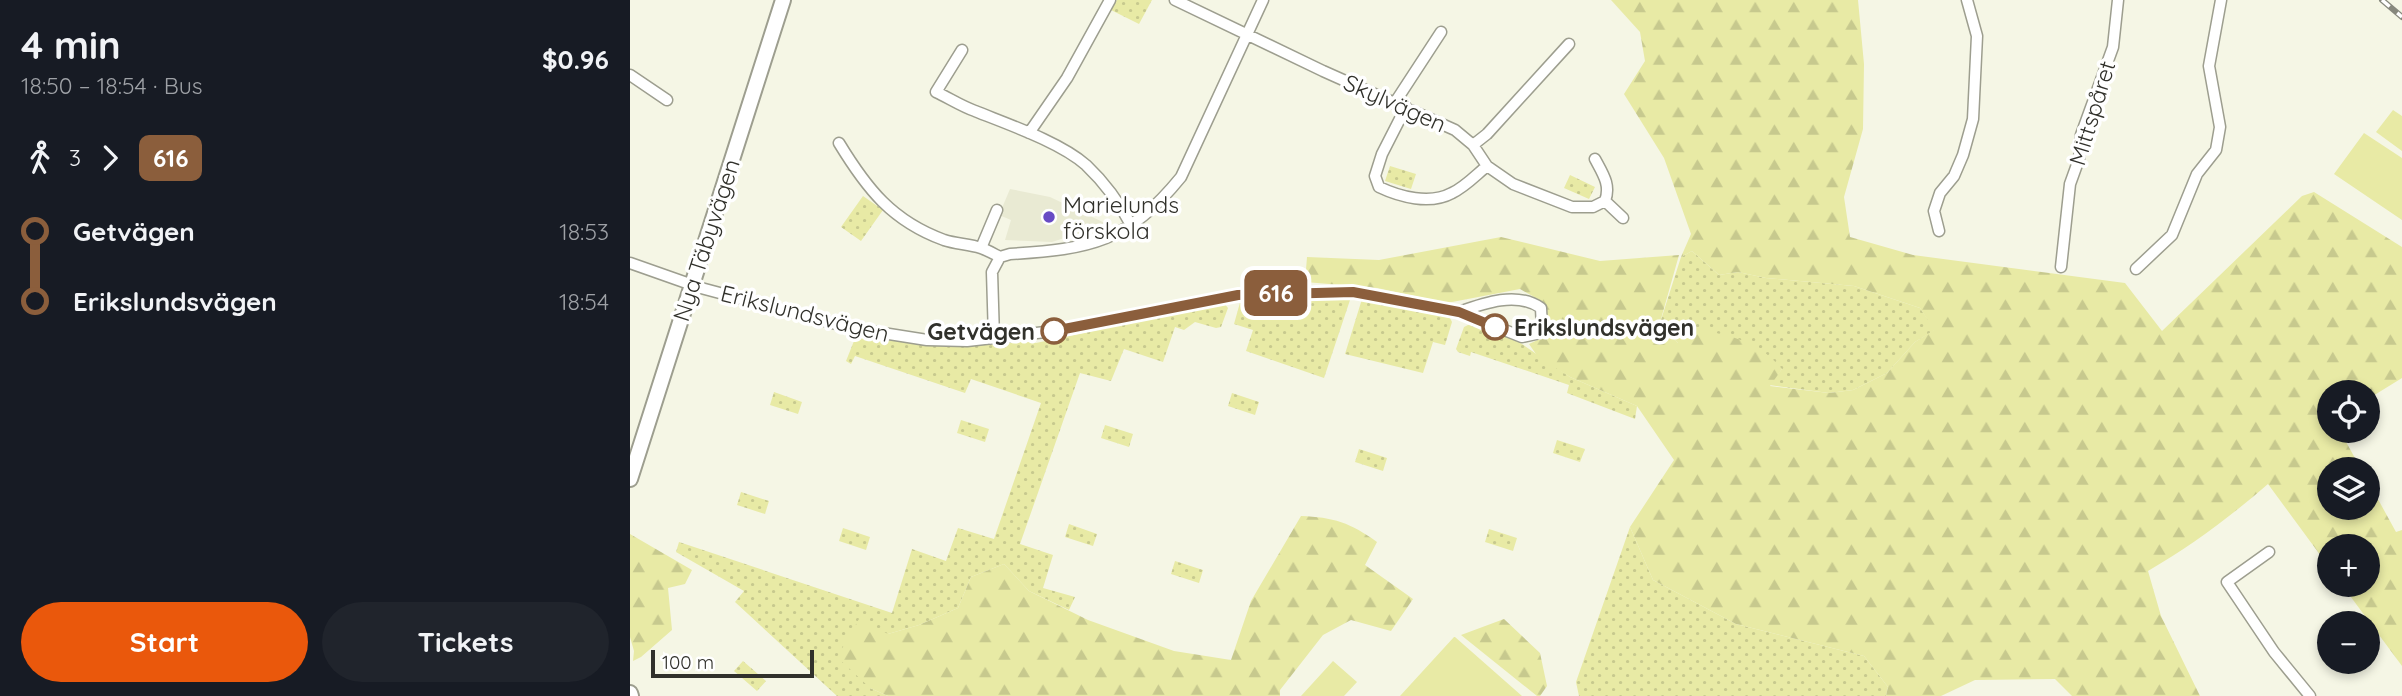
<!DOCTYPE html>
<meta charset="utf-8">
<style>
:root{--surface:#171b24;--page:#20242c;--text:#f1f3f6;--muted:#9ea1a6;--accent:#ea580c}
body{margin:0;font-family:Quicksand,sans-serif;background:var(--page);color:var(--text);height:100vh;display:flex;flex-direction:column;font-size:26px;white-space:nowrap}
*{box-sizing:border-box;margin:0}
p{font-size:23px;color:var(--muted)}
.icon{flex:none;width:38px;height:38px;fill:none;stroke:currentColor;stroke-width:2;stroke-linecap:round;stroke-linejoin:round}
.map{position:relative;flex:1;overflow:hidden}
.panel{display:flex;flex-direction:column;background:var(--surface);width:630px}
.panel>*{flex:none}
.badge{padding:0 14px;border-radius:10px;font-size:24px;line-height:46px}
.controls{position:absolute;left:1687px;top:380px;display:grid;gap:14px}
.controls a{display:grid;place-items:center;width:63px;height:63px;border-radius:50%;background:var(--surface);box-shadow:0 4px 10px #0003;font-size:35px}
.scale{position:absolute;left:21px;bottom:18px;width:163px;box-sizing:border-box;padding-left:7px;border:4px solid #31312b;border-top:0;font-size:19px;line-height:24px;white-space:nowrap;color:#31312b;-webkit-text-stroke:5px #fff;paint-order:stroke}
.map>.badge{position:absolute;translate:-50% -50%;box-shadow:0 0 0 4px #fff}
.legs{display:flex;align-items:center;gap:10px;height:77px;padding:0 21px;font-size:23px}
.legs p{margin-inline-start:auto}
.head{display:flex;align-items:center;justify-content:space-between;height:119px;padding:0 21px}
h1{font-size:38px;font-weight:700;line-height:52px}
.button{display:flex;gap:14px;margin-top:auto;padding:14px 21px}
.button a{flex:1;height:80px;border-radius:42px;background:var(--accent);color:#fff;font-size:28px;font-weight:700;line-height:80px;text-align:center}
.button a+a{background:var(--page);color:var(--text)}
ul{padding:0 21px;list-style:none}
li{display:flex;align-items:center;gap:24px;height:70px;font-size:26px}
li i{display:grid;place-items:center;width:10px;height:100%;margin:0 9px;background:currentColor}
li i::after{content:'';width:18px;height:18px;margin:-9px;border:5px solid;border-radius:50%;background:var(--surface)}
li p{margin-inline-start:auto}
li:first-child i{background:linear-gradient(#0000 50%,currentColor 0)}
li:last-child i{background:linear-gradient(currentColor 50%,#0000 0)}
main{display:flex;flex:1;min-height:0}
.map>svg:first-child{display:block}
.built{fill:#e9ead3}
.grass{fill:url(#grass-dots)}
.forest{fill:url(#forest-firs)}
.pitch{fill:#e8eaa5}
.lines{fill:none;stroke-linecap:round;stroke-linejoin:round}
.street-casing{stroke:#9d9e8f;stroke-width:13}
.secondary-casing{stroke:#9d9e8f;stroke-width:18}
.street{stroke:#fff;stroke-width:10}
.secondary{stroke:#fff;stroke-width:14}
.rail-casing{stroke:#87887d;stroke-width:6}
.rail{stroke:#fff;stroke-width:3.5;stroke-dasharray:10;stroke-linecap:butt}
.line-1-casing{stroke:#fff;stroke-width:16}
.line-1{stroke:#8b5e3c;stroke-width:10}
.poi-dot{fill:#684bc4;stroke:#fff;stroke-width:2.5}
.stop-1-dot{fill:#fff;stroke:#8b5e3c;stroke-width:3.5}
.labels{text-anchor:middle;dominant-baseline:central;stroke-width:7;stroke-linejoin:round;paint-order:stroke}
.street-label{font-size:23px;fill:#31312b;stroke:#fff}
.poi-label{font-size:23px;fill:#31312b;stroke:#fff;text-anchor:start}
.stop-label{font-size:23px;font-weight:bold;fill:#31312b;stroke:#fff;text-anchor:start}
</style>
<main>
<section class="panel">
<div class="head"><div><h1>4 min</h1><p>18:50 – 18:54 · Bus</p></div><b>$0.96</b></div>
<div class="legs"><svg class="icon" aria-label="walk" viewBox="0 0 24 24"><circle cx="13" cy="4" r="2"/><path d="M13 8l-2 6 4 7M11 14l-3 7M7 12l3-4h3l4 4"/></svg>3<svg class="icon" aria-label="forward" viewBox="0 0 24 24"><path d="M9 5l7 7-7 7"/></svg><b class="badge" style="background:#8b5e3c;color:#fff">616</b></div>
<ul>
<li><i style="color:#8b5e3c"></i><b>Getvägen</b><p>18:53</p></li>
<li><i style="color:#8b5e3c"></i><b>Erikslundsvägen</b><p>18:54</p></li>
</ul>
<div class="button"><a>Start</a><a>Tickets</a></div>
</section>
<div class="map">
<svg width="1772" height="696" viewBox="0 0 1772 696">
<defs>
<pattern id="grass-dots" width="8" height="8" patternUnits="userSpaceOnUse" patternTransform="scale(1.75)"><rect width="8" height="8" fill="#e8eaa5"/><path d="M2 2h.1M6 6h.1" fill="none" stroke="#c7c98e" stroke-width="1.8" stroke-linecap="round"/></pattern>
<pattern id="forest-firs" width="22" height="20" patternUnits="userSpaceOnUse" patternTransform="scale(1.75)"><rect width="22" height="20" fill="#e8eaa5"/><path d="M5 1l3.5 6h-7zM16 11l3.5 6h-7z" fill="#c7c98e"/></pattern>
</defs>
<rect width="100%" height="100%" fill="#f5f6e5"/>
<!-- built -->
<path class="built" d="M380,189L420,197L477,224L422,242L375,240L381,220L369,215Z"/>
<!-- grass -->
<path class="grass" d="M487,0H522L509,24L481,10Z
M760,166L786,174L781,189L755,181Z
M940,175L965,187L959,199L934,188Z
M233,196L253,210L231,241L211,227Z
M1062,251L1089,275L1108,272L1136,278L1224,286L1290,308L1305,330L1285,342L1257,373L1223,390L1199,393L1139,385L1152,369L1048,343L1029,326L1051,257Z
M721,297L694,378L616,351L623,330L604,324L611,299Z
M732,299L820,318L822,322L815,345L803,342L793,373L715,354Z
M594,303L598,308L591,327L586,328L565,322L554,330L545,327L533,362L494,349L481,381L450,373L390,544L423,555L413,588L445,597L439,610L399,591L374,564L341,577L328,608L289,625L258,634L240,688L258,696H207L105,602L114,591L46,552L49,542L262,613L282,549L316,561L328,528L364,539L411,403L341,379L335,393L225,356L221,364L216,361L224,341L231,338C277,342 322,344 368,344C380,344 396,339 406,343Z
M840,324L889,342L940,377L1007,406L1005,419L937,393L939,385L841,352L840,356L828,352L826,349L834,327Z
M144,392L172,402L168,414L140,405Z
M602,393L629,402L625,415L598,406Z
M331,420L359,429L355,442L327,433Z
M475,425L503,434L499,447L471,438Z
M927,440L955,449L950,462L923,453Z
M729,449L757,458L753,471L725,462Z
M111,492L139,501L135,514L107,505Z
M439,524L467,534L463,546L435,537Z
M1000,527L1023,580L1106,624L1234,656L1258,687L1256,696H949L946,682Z
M213,528L240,537L236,550L209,541Z
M859,529L887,538L883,551L855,542Z
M545,561L573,570L569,583L541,574Z
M113,661L136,681L127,691L104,671Z"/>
<!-- forest -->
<path class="forest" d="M981,0H1228L1234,64L1233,129L1214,197L1220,237L1283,255L1495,283L1532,331L1672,196L1684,192L1772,247V378L1738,399V392H1699V430L1710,431L1731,469H1699V508H1738V481L1766,532L1772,530V666L1712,585L1738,584V546H1699V567L1638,484C1600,517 1561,546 1518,571L1531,616L1570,696H1442L1425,679L1345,680L1311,696H1256L1258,687L1234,656L1106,624L1023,580L1000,527L1044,460L1007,406L940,377L908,357L899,344L914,337L913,302L890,289L817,303L747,288L675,282L677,257L749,260L871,237L970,261L1049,255L1029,326L1048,343L1060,328C1097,335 1127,339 1152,369L1140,386L1199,393L1223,390L1257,373L1285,342L1304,330L1290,308L1224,286L1136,278L1108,272L1089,275L1062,251L1051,257L1061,234L1034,158L994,94L1015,61L1010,32Z
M671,516C703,517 721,523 747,542L735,565L783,599L761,631L721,620L693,635L650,690V696H258L240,688L207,657L229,619L258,634L289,625L328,608L341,577L374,564L399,591L458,620L544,651L601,660L621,601Z
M0,534L62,570L55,584L38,588L42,630L11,657L3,661L4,651L0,637Z
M874,619L910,653L917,686L910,696H907L831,635Z"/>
<!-- pitch -->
<path class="pitch" d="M1763,110L1772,116V151L1746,132Z
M1734,133L1772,158V220L1704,174Z
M824,637H825L892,696H770Z
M703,661L727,682L714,696H671Z"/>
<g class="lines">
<defs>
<path id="street" d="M545,0L693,71L825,130L843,145L857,166L883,184L942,207H963L975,201C981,185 973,174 965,159
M332,50L306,92C319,98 331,106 345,111C377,124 430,142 456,165C474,182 489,202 501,225
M0,75L37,100
M764,104L811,32
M776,107L752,154L745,176L749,187C770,197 800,205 822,193C835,187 846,175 857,166
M399,133L437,78L480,0
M209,143C237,189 262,221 314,240C326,244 339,244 351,248C357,250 364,254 370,257
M843,145L857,134L939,44
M975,201L993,218
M1309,231L1304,211L1310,193L1324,176L1333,155L1343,119L1347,36L1337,0
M351,248L367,210
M0,263L71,288L221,328L297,340L337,341L424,331L608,295L671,292H723L829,312L892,337L906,334L912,329L911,308C887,291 854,303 829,312
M1431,267L1440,184L1449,159L1451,135L1483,47L1488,0
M1506,269L1542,235L1567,174L1586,150L1590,127L1579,66L1591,0
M364,338L362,272L370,257L380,254C461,249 498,242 551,177L633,0
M1639,552L1597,582L1644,652L1680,696"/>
<path id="secondary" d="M0,479L153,0
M0,693L1,696"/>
</defs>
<!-- street casing -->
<use href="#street" class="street-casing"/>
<!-- secondary casing -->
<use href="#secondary" class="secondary-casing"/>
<!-- street -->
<use href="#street" class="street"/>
<!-- secondary -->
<use href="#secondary" class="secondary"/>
<defs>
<path id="rail" d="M1752,0L1772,17"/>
</defs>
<!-- rail casing -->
<use href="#rail" class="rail-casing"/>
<!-- rail -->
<use href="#rail" class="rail"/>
</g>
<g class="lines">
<defs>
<path id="line-1" d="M424,331L608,295L723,292L829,312L865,327"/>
</defs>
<!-- line-1 casing -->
<use href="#line-1" class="line-1-casing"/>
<!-- line-1 -->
<use href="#line-1" class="line-1"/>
</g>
<!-- markers -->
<circle class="poi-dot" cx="419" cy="217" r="7"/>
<g class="stop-1-dot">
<circle cx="865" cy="327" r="12"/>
<circle cx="424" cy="331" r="12"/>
</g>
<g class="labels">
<!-- street labels -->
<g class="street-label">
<text transform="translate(765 103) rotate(24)">Skylvägen</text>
<text transform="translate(1462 113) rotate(-73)">Mittspåret</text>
<text transform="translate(76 240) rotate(-72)">Nya Täbyvägen</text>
<text transform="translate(175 313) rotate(14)">Erikslundsvägen</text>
</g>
<!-- poi labels -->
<g class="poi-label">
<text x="433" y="204">Marielunds<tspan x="433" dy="26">förskola</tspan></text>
</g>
<!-- stop labels -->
<g class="stop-label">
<text x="884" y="327">Erikslundsvägen</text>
<text x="405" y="331" text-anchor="end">Getvägen</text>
</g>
</g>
</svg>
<div class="controls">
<a><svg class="icon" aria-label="locate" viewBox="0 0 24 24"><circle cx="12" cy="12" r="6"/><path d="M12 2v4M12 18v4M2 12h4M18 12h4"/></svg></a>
<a><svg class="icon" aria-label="layers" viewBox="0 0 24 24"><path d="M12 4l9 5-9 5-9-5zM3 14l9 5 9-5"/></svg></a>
<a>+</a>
<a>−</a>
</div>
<div class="scale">100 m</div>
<b class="badge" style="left:646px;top:293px;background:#8b5e3c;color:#fff">616</b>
</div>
</main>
